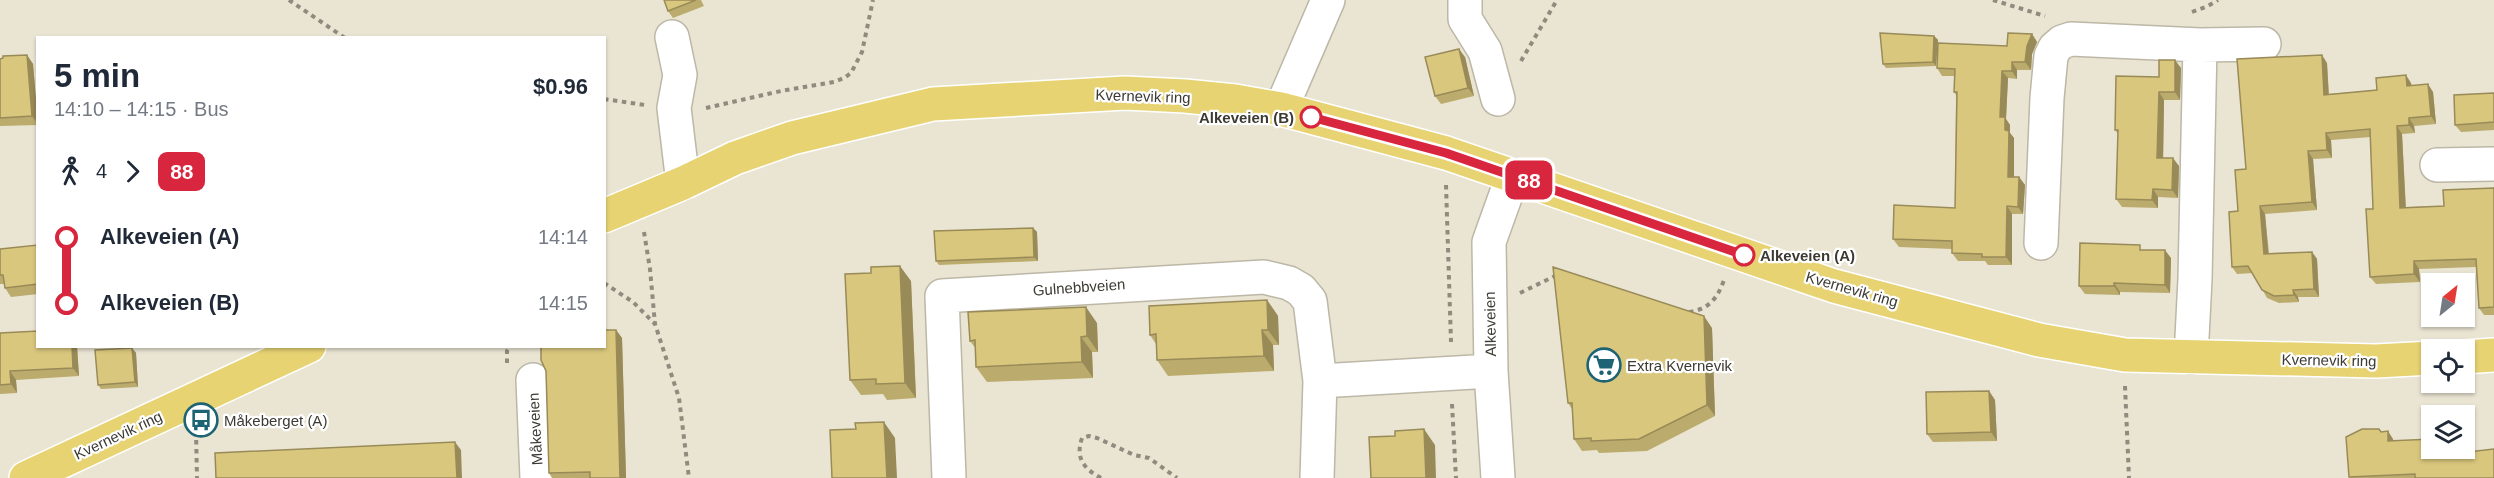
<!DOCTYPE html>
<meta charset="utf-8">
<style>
:root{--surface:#fff;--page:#f6f6f7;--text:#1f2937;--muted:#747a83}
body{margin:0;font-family:Helvetica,sans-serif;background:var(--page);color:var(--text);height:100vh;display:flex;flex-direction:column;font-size:22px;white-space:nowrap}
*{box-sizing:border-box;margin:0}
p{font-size:20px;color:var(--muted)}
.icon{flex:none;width:33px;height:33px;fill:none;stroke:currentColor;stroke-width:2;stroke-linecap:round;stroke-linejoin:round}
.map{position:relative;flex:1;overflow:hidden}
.side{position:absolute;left:36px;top:36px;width:570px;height:312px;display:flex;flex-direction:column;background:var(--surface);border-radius:0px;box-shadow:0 2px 4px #0004}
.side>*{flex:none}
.badge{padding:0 12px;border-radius:9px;font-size:21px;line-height:39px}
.needle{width:39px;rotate:30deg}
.tools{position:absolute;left:2421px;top:273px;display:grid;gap:12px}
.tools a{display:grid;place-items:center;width:54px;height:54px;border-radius:0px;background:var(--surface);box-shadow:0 2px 4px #0004;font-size:30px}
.map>.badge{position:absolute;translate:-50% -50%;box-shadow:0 0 0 3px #fff}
.legs{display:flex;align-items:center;gap:9px;height:66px;padding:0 18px;font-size:20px}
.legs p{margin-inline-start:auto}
.headline{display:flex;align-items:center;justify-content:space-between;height:102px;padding:0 18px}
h1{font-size:33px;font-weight:600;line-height:45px}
ul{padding:0 18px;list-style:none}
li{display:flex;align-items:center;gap:21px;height:66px;font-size:22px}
li i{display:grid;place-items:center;width:9px;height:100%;margin:0 8px;background:currentColor}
li i::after{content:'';width:15px;height:15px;margin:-8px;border:4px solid;border-radius:50%;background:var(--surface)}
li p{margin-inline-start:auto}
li:first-child i{background:linear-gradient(#0000 50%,currentColor 0)}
li:last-child i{background:linear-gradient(currentColor 50%,#0000 0)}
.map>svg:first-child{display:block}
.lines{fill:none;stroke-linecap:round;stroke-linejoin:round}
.minor-casing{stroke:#bcb7a6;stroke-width:36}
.major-casing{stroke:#fff;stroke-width:36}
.path{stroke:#8f8b7f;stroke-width:4;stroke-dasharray:4.5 4.5;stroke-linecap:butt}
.minor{stroke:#fff;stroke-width:33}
.major{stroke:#e8d373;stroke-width:33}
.wall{fill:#bbab6c}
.shaded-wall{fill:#998b58}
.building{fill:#dac77e;stroke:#998b58;stroke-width:1.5}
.line-1-casing{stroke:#fff;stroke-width:14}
.line-1{stroke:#d7263d;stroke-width:9}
.stop-1-dot{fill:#fff;stroke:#d7263d;stroke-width:3}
.labels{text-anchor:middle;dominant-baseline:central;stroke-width:4.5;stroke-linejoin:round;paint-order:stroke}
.street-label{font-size:15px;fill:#3c3a33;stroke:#fff}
.stop-label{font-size:15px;font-weight:bold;fill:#3c3a33;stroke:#fff;text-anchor:end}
.poi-label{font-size:15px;fill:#3c3a33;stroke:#fff;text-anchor:start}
</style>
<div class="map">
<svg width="2494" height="478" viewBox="0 0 2494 478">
<rect width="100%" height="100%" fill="#eae5d3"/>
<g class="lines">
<defs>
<path id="minor" d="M1465,0V19L1485,51L1498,99
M672,37L680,75L674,108L683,183
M1281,109L1328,0
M2437,165L2494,164
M2041,243L2047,98L2051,56L2055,48L2062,42L2071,39L2200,45L2264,44
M2191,357L2195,279L2200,45
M533,380L537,478
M1320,381L1491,371
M949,478L942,296L1264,277L1289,283L1301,290L1310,301L1320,381L1317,478
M1498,478L1491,371L1489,242L1513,175"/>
<path id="major" d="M604,216L683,183L735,158L792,138L933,104L1125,93L1185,96L1235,101L1281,109L1446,153L1834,286L2039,340L2125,355L2376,361L2432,358
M2464,357L2494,355
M26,478L309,346"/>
</defs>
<!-- minor casing -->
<use href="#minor" class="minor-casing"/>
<!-- major casing -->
<use href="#major" class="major-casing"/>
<!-- path -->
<path class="path" d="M289,0L345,38
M1993,0L2045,16
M2192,12L2208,6L2218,0
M1521,61L1557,0
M604,99L645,105
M706,108L781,91L834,82L844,78L851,73L862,52L873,0
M1446,185L1451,342
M644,232L650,269L655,324L679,398L689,478
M604,283L633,302L655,324
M1520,293L1559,274
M1689,312C1709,309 1717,299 1724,280
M507,363V351L510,346
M2125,386L2129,478
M1452,404L1456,478
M196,431L197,478
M1101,478C1084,469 1075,458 1082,438L1089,436L1097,438L1134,455L1149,458L1177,478"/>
<!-- minor -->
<use href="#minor" class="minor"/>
<!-- major -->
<use href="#major" class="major"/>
</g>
<!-- wall -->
<path class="wall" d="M664,0H701L704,6L673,18L668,11Z
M2032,34L2037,42L2032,54L2031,70H2017V79L2008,78L2006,119L2010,125V133L2014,138V177H2019L2025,185L2023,214H2012V265H1988L1985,261H1958L1952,253V249L1899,247L1893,239L1955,208L1956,95L1954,92V76H1942L1937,68L2007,46Z
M1934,36L1938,40L1936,66L1886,68L1883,64Z
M27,55L33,64L38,125L0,126V59Z
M1465,57L1474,96L1441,104L1435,96Z
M2327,63L2329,94L2377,90L2411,83L2412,86L2433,92L2436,124L2414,126L2415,133L2402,134L2406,207L2444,206L2494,188V315H2484L2479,308L2476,267L2419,269L2420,282L2376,284L2370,277L2373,209L2371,137L2331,140L2332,158L2313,159L2317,210L2265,214L2269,253L2312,252L2317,259L2319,297H2298L2299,302L2279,303L2267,298L2253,273L2237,274L2232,267L2238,211L2246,169Z
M2181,68L2180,100H2164L2163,158L2179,166L2178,198L2158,197V208L2122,207L2116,199L2118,134L2115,130Z
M2494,93V130L2461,132L2455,125Z
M1033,228L1037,232L1038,261L939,265L936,261Z
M38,245V294L11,297L5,288L4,284H0V249Z
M2143,250L2171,258L2170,293L2120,292V295L2085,294L2079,286Z
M911,281L916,398L887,400L883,394L861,395L850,380Z
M1267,300L1278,316L1279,345H1273L1274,371L1168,376L1157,360L1156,344L1150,335Z
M1097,323L1098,352H1092L1093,378L987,382L976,367V349L970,341Z
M1712,328L1715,416L1647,451L1599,453L1597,450L1582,451L1574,439L1572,409L1568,403Z
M616,330L622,338L626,478H552L549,473L546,371Z
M0,333L77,346L79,376L16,380L17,393L0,394Z
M132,348L136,353L138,387L101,389L98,385Z
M1989,391L1995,400L1997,441L1933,442L1927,434Z
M2381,432L2393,439V441L2432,448H2447V454L2494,478H2349Z"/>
<!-- shaded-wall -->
<path class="shaded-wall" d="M2032,34L2037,42L2032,54L2031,70L2025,62L2027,46Z
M1934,36L1938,40L1936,66L1933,62Z
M1459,49L1465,57L1474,96L1468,88Z
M27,55L33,64L38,124L32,116Z
M2322,55L2327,63L2329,102L2324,95Z
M2175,60L2181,68L2180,100L2175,92Z
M2012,62L2017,70V79L2012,71Z
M2002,71L2008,78L2006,119L2010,125V133L2014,138V185L2008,177L2005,130L2000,117Z
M2406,75L2411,83L2412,94L2407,86Z
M2428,84L2433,92L2436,124L2431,116Z
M2159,92L2164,100L2163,166L2157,158Z
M2409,118L2414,126L2415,133L2409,125Z
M2397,126L2402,134L2406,215L2400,208Z
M2326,133L2331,140L2332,158L2327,150Z
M2308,151L2313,159L2317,210L2312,202Z
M2173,158L2179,166L2178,198L2172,190Z
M2019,177L2025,185L2023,214L2018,207Z
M2153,189L2158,197V208L2152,200Z
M2007,206L2012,214V265L2006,257Z
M2260,206L2265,214L2269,261L2264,254Z
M1033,228L1037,232L1038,261L1034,257Z
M2165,250L2171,258L2170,293L2165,285Z
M2312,252L2317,259L2319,297L2314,289Z
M2414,261L2419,269L2420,282L2414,274Z
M900,266L911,281L916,398L905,383Z
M2114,283L2120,292V295L2114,286Z
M2293,290L2298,297L2299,302L2294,295Z
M1267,300L1278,316L1279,345L1268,330Z
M1086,307L1097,323L1098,352L1087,336Z
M1704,316L1712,328L1715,416L1707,405Z
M616,330L622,338L626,478H620Z
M1262,330L1273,345L1274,371L1264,356Z
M1081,337L1092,352L1093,378L1082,362Z
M72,346H77L79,376L73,368Z
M132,348L136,353L138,387L135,382Z
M10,371L16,380L17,393L11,384Z
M1989,391L1995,400L1997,441L1991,432Z
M884,422L895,438L897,478H887Z
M1424,429L1435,445L1436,478H1426Z
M2388,431L2393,439L2394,449L2388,441Z
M455,442L461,450L462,478H457Z
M2442,448H2447L2448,463L2442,455Z"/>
<!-- building -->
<path class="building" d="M664,0H696L668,11Z
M1880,33L1934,36L1933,62L1883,64Z
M2008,33L2032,34L2027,46L2025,62H2012V71H2002L2000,117H2005V130L2009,131L2008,177H2019L2018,207L2007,206L2006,257H1982V254L1952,253V241L1893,239L1894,205L1955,208L1957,92H1954L1955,69L1937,68L1938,43L2007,46Z
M1459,49L1468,88L1435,96L1425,57Z
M27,55L32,116L0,118V59L3,58V56Z
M2322,55L2324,95L2377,90L2376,78L2406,75L2407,86L2428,84L2431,116L2409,118V125L2397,126L2400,208L2444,206L2443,190L2494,188V307L2479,308L2476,259L2414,261V274L2370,277L2366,209H2373L2370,129L2326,133L2327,150L2308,151L2312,202L2260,206L2264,254L2312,252L2314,289L2293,290L2294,295L2274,296L2262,290L2248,266L2232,267L2229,212L2238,211L2235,170L2246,169L2237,59Z
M2159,60H2175V92H2159L2157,158H2173L2172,190L2153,189L2152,200L2116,199L2118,130H2115L2116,76L2159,77Z
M2494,93V122L2455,125L2454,95Z
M1033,228L1034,257L936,261L934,231Z
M2080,243L2140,245V250H2165V285L2114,283V286H2079Z
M38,245V284L5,288L3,275H0V249Z
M900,266L905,383L876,384V379L850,380L845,274L871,273V267Z
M1553,267L1704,316L1707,405L1639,439L1591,441V438L1574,439L1572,403H1568Z
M1267,300L1268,330H1262L1264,356L1157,360L1156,334L1150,335L1149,306Z
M1086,307L1087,336L1081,337L1082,362L976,367L975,340L970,341L968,312Z
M604,330H616L620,478H590V472L549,473L546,371L541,360V346H604Z
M38,331V346H72L73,368L10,371L11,384L0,385V333Z
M132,348L135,382L98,385L95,350Z
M1989,391L1991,432L1927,434L1926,392Z
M884,422L887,478H832L830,430L856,429L855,423Z
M1424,429L1426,478H1371L1369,437L1395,436V431Z
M2362,429H2379L2381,432L2388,431V441L2432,439V448H2442V455L2494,449V478H2415V474L2349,477L2346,437Z
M455,442L457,478H216L215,453Z"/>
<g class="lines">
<defs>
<path id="line-1" d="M1311,117L1446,153L1744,255"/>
</defs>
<!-- line-1 casing -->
<use href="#line-1" class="line-1-casing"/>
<!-- line-1 -->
<use href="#line-1" class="line-1"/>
</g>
<!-- icons -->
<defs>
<symbol id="supermarket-ring" viewBox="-11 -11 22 22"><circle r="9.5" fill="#fff" stroke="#1c6373" stroke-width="1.5"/><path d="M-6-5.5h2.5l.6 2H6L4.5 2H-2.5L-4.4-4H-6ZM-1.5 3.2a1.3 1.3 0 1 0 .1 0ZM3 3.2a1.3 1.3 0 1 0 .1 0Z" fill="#1c6373"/></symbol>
<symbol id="bus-ring" viewBox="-11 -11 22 22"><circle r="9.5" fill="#fff" stroke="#1c6373" stroke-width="1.5"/><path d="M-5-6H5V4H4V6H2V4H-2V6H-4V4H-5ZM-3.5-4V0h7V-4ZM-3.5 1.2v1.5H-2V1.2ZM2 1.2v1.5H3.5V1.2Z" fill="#1c6373"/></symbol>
</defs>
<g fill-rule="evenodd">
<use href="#supermarket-ring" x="1585" y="346" width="38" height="38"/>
<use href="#bus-ring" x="182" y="401" width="38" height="38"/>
</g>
<!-- markers -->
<g class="stop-1-dot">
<circle cx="1311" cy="117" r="10"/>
<circle cx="1744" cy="255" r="10"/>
</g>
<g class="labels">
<!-- street labels -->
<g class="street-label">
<text transform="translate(1143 96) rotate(2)">Kvernevik ring</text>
<text transform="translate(1079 287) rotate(-4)">Gulnebbveien</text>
<text transform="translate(1852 289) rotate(16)">Kvernevik ring</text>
<text transform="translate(1490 324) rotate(-91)">Alkeveien</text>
<text transform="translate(2329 360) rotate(1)">Kvernevik ring</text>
<text transform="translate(535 429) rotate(-93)">Måkeveien</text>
<text transform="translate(118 435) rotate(-25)">Kvernevik ring</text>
</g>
<!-- stop labels -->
<g class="stop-label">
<text x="1294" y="117">Alkeveien (B)</text>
<text x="1760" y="255" text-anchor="start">Alkeveien (A)</text>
</g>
<!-- poi labels -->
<g class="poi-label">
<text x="1627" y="365">Extra Kvernevik</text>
<text x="224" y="420">Måkeberget (A)</text>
</g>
</g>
</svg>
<div class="tools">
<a><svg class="needle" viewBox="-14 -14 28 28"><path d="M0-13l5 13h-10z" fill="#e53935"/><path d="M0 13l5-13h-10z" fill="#747a83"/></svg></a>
<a><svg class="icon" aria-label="locate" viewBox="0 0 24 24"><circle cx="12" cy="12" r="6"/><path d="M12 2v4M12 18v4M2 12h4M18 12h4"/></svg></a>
<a><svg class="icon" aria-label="layers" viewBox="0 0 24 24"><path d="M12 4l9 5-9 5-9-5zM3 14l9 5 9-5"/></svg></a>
</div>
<b class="badge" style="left:1529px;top:180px;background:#d7263d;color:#fff">88</b>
<section class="side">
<div class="headline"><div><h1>5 min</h1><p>14:10 – 14:15 · Bus</p></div><b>$0.96</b></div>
<div class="legs"><svg class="icon" aria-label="walk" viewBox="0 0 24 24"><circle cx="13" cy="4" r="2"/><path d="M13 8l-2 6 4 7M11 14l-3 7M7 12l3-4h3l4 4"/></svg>4<svg class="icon" aria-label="forward" viewBox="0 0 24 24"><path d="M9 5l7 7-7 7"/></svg><b class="badge" style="background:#d7263d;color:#fff">88</b></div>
<ul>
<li><i style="color:#d7263d"></i><b>Alkeveien (A)</b><p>14:14</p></li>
<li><i style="color:#d7263d"></i><b>Alkeveien (B)</b><p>14:15</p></li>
</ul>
</section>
</div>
